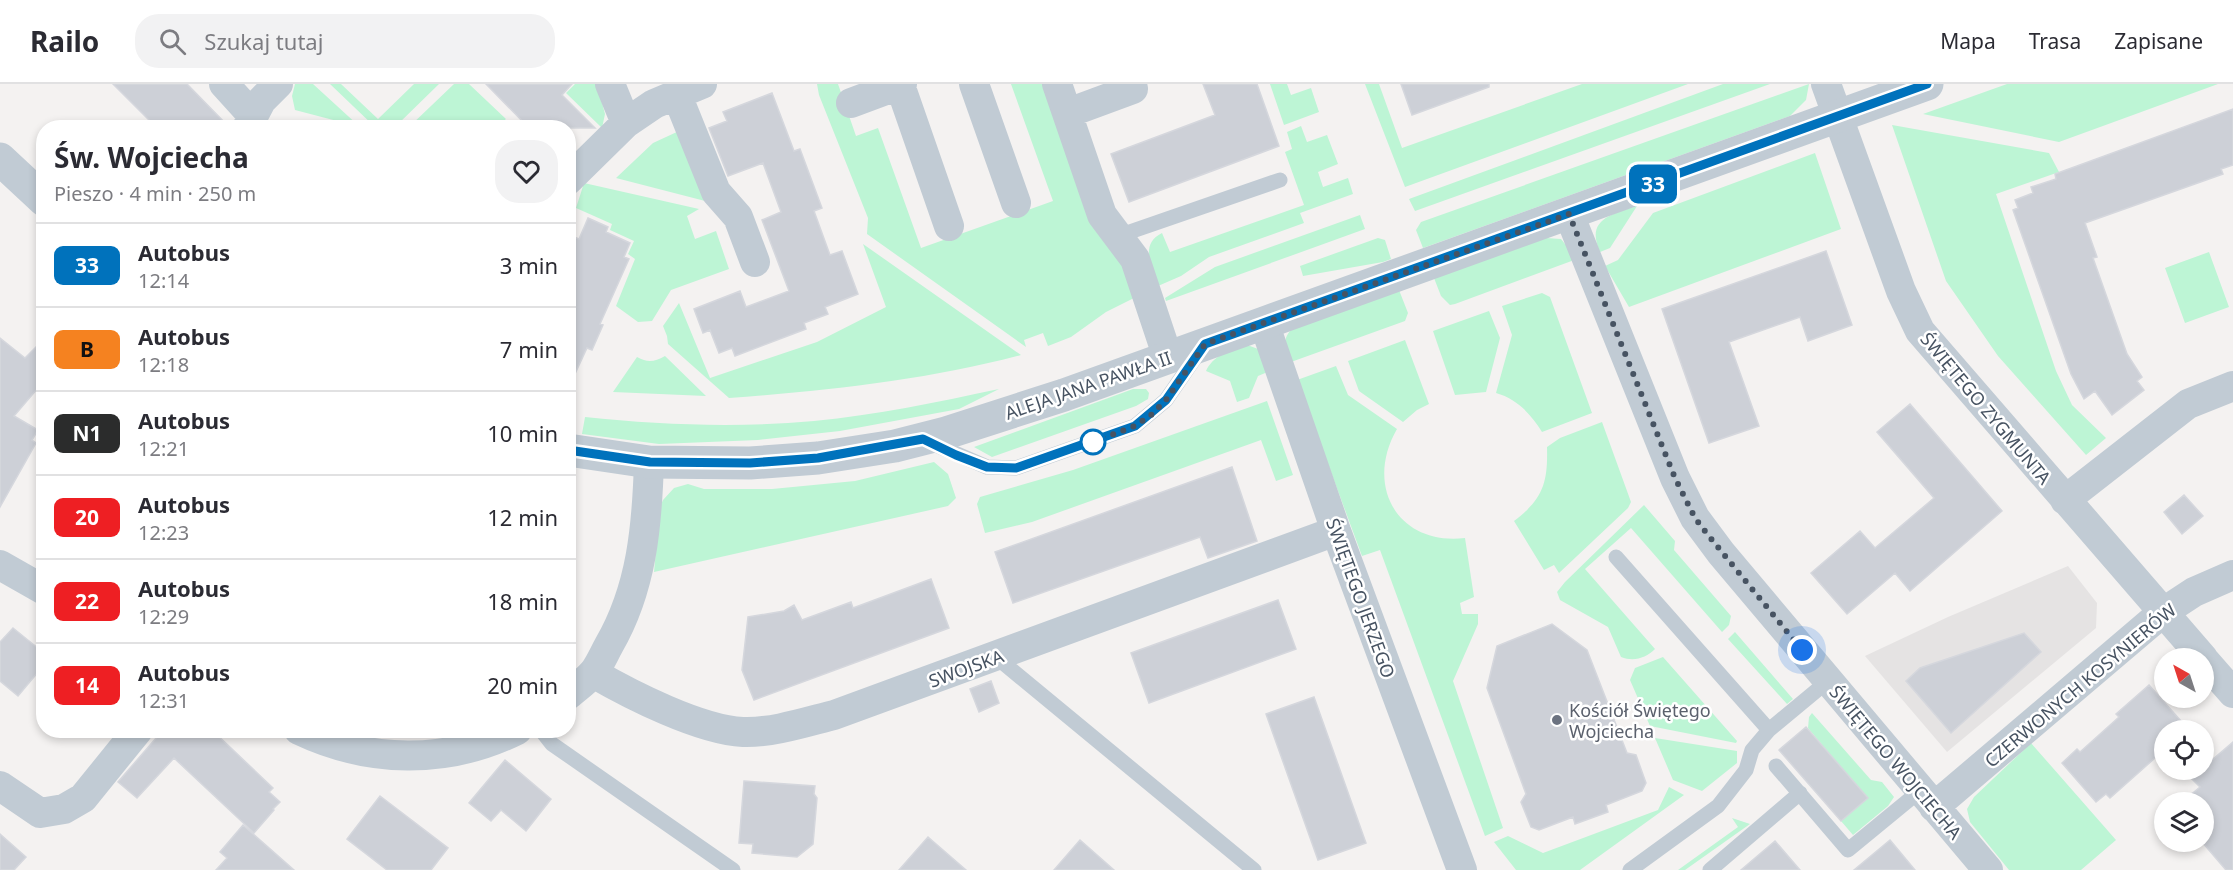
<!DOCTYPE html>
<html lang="pl">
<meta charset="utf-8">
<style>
:root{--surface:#fff;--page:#f2f2f3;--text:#2b2b33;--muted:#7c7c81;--line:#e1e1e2}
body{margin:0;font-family:"Noto Sans",sans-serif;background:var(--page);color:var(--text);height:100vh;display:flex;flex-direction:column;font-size:22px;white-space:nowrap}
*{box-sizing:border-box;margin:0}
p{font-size:20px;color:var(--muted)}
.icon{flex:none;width:33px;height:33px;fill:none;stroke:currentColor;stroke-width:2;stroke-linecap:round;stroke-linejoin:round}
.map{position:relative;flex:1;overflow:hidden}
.sheet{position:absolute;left:36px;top:36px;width:540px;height:618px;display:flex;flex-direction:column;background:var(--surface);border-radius:24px;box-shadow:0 3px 9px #0003}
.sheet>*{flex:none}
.badge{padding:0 12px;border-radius:9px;font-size:21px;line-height:39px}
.needle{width:39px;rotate:321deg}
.fabs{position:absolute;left:2154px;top:564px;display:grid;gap:12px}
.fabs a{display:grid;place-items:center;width:60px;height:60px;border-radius:50%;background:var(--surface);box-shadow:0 3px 9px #0003;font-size:30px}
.you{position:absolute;width:30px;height:30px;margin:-15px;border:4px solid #fff;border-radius:50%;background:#1a73e8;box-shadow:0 0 0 9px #1a73e833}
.map>.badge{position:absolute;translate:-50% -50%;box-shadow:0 0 0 3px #fff}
.round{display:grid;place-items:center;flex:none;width:63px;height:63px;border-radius:24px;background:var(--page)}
.head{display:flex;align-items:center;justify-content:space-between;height:102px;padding:0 18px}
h1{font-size:28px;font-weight:700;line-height:45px}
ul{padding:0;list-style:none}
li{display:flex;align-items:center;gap:18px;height:84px;padding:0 18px;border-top:2px solid var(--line)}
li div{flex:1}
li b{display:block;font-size:22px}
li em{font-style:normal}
li .badge{min-width:66px;font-weight:700;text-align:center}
header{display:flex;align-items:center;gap:36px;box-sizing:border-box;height:84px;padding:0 30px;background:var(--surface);border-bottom:2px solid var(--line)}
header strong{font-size:28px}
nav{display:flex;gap:33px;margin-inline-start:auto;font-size:21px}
.search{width:420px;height:54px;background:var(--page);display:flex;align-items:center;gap:15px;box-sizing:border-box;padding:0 21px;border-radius:24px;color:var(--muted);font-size:22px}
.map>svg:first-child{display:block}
.education{fill:#e5e3e3}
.green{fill:#bdf5d5}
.building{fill:#cdd0d7;stroke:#d5d7dd;stroke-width:1.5}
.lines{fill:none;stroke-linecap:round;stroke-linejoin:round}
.service{stroke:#c1cbd4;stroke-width:15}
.minor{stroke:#c1cbd4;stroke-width:30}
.tertiary{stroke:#c1cbd4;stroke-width:33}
.line-casing{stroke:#fff;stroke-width:14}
.line{stroke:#0072bc;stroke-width:9}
.walk{stroke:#475362;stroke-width:6;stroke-dasharray:0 10.8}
.stop-dot{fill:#fff;stroke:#0072bc;stroke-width:3}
.worship-dot{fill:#6b7280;stroke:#fff;stroke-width:2}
.labels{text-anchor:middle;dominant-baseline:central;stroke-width:5;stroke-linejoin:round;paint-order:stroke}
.street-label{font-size:18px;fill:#475362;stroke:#fff}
.worship-label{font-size:18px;fill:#5b616d;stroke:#fff;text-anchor:start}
</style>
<header>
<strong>Railo</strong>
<div class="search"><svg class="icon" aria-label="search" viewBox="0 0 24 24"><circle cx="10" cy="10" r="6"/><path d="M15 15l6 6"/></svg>Szukaj tutaj</div>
<nav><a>Mapa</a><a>Trasa</a><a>Zapisane</a></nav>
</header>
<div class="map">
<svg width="2233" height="786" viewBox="0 0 2233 786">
<rect width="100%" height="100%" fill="#f4f2f1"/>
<!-- education -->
<path class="education" d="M2068,482L2097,519L2096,544L1947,668L1865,572L1948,533Z"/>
<!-- green -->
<path class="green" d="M295,0H313L360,43L295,26L292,12Z
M330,0H341L378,35L414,0H439L395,43L376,44Z
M454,0H469L506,35L497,43H409Z
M575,0H597L605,30L602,44L566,9Z
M817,0H838L856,52L878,44L921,164L1053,117L1011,0H1044L1125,184L1134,214L1106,228L1071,253L1048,262L1043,249L1024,256L1026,263L867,150L868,134L819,11Z
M1270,0H1287L1291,11L1311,4L1319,28L1284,41Z
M1365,0H1379L1402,64L1582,0H1688L1405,103Z
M1723,0H1770L1415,127L1409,115Z
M1809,0L1806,16L1790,32L1423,164L1416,146L1421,138Z
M2007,0H2218L2059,58L1923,30Z
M1892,41L2049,69L2059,88L1996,110L2056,287L2072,321L2106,354L2086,371L1998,272L1946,197Z
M1301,42L1307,58L1327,51L1338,80L1318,88L1323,103L1348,94L1353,110L1300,129L1304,139L1209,173L1181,192L1158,202C1152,184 1139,160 1162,149L1170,168L1304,121L1285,68L1292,65L1287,48Z
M679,47L709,118L616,94L653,59Z
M1815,69L1841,145L1629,223L1605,182L1618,176L1653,129Z
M584,99L699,125L687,132L695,155L716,147L729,185L671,206L652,237L638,238L616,222L635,175L628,170L634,157L610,146L612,140L576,124Z
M1637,122L1610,164L1600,168C1585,135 1612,130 1637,122Z
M1360,131L1365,145L1166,217L1165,214L1215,183Z
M1378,154L1385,156L1391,175L1383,178L1303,192L1300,182Z
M1546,154L1561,155L1577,175L1455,220L1450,221L1441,212L1434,194Z
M863,160L1021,271C928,296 825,307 729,314L668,260L667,252L663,242L679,219L710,294L817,258L886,223Z
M2209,168L2229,223L2185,239L2165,184Z
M1399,206L1408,229L1405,237L1291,278C1285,264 1281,255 1293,244Z
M1542,209L1550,213L1592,329L1542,348C1531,330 1517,315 1496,309L1512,251L1502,222Z
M1489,227L1500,254L1486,308L1455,311L1433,247Z
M1405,256L1429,320L1417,326L1403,338L1359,307L1348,277Z
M1241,262H1250L1258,265L1270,287L1258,292L1249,314L1237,318L1230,297L1206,287C1213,272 1227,268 1241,262Z
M665,272L706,312L613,308L637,273C648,279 654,278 665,272Z
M1336,282L1348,311L1397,345C1364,402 1398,462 1465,454L1474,513L1460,519L1462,530H1478V540L1453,597L1503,744L1485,752L1380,466L1362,472L1297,296Z
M999,305L959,325L840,347L758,356L659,360L582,350L585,333C661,341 737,344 814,337C876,331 938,318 999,305Z
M1133,305H1146L1149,309L1148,315L1136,322L992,373L974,363Z
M1267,317L1293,391L1276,397L1261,356L1032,438L985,449L977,420L980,413L1073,386Z
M1602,338L1631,418L1628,424L1559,489L1554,481L1544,486L1514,437C1543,415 1548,399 1547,363L1560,354Z
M934,378L948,390L956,414L948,422L654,488L660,423L663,416L674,404L688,400L704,405H772L855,397Z
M1644,421L1675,457L1674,466L1731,532L1729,541L1722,548L1631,444L1585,485L1655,565C1646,574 1634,578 1621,573L1608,543L1560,516L1557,508L1565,498Z
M1735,548L1793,615L1787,620L1728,555Z
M1663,573L1737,657L1736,659L1650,642L1630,596L1635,584Z
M1812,629L1871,696L1882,698L1894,713L1888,722L1853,751L1841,737L1867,714L1808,644L1809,633Z
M1655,654L1737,667V679L1702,707L1673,696Z
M2031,659L2116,756L2081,786H2009L1970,738L1967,725L1974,713Z
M1669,703L1684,711L1580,786H1516L1494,758L1508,752L1543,769L1658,726Z
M1732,734L1750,740L1685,786H1678L1738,743Z"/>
<!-- building -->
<path class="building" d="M113,0H187L230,44H157Z
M486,0H572L562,11L595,44H529Z
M1203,0H1257L1279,62L1129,118L1111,70L1215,31Z
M1401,0H1489V3L1412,31Z
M772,9L794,67L800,65L822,124L814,127L830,171L842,167L858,210L825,223L828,230L804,239L806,245L735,272L732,264L719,269L710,246L703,249L694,225L740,207L746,223L789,207L762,136L781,128L763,79L728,92L709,44L727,37L723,28Z
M2233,25V81L2221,85L2223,90L2085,139L2097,173L2093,174L2127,270L2142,293L2137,297L2144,306L2112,331L2095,307L2084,315L2071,290L2013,126L2018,124L2015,116L2033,109L2031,103L2056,95L2055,90Z
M588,134L608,143L606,148L630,159L624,173L629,175L600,240L603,241L592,266L587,264L568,305V164L574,153L579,155Z
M1826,167L1852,241L1808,257L1800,233L1729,258L1759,342L1709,359L1662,225Z
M0,254L25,274L44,255V297L14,332L38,346L32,356L36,359L0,423Z
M1910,320L2002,427L1910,507L1895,489L1847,530L1811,489L1860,447L1875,464L1934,414L1877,348Z
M1232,383L1257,457L1208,474L1200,453L1013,519L995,468Z
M2184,411L2203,432L2182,450L2164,428Z
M931,495L949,544L754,616L742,586L748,533L784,527L794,521L802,536L851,518L853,524Z
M1278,516L1296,565L1149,619L1131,569Z
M1552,540L1587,566L1627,669L1636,671L1646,699L1642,707L1606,721L1608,728L1575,740L1573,733L1539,746L1531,743L1521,718L1526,710L1487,604L1497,562Z
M13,544L44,569V581L18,612L0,597V558Z
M2024,549L2041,568L1951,649L1906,597L1920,584Z
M991,597L999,619L979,628L970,605Z
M2149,601L2189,646H2164V666L2110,714L2106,710L2096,718L2062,679L2077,665L2080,668L2119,633L2116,630Z
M1314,613L1366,759L1318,776L1266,630Z
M1806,643L1868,714L1841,737L1779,666Z
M163,646H212L273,704L269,708L280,718L273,725L274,726L254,749L174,674L137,714L118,698Z
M2233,658V786H2226L2202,758L2204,718H2190L2188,713L2200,703L2191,694Z
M505,676L551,715L526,747L501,726L491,737L469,719Z
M744,697L815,702L814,710L817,714L813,760L797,773L752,769L753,760L739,759Z
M380,712L448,764L431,786H387L347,755Z
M243,741L294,786H216L227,774L220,768Z
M0,750L26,773L14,786H0Z
M928,753L966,786H899Z
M1080,756L1114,786H1054Z
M1890,756L1915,786H1854Z
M1775,757L1800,786H1741Z"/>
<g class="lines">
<!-- service -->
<path class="service" d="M1118,152L1280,96
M929,358L987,383L1016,384L1135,342L1166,316L1199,268
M1616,473L1769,646L1828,597
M996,573L1254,786
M541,646L552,660L733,786
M1776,682L1848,766L1921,706
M1630,786L1718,722L1746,686L1752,666L1769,646
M1710,786L1800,709"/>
<!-- minor -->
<path class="minor" d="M224,0L253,32
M610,0L626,39
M974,0L1016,119
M1057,0L1102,131L1135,175L1168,274
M1826,0L1901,207L1920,247L2203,574
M900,1L949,142
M677,11L716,108L738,133L755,178
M851,19L902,0
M1068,29L1133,5L1132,0
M247,44L261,17L278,0
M568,96L626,39L654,20L702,0
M1569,130L1675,394L1695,434L1721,469L1988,786
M1264,239L1336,447L1462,786
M2065,416L2188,320L2233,302
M0,481L44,506
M2204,576L2233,609
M593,589C631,611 700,646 743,648C773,649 806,638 834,631L1336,447
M568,611C576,604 586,597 593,589C599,582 604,570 609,561C642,504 647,442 649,378
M299,646C368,679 447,681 517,646
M0,702L40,729L64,725L83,714L138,646
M1934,723L2162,529L2194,508L2233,491"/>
<!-- tertiary -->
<path class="tertiary" d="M0,75L44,116
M568,366L649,378L750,379L818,374L895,362L946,349L1064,311L1264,239L1927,0"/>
</g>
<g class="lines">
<defs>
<path id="line" d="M568,366L650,378L750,379L818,374L923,355L956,371L987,383L1016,384L1135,342L1166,316L1205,260L1927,0"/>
</defs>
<!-- line casing -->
<use href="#line" class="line-casing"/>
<!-- line -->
<use href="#line" class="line"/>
<!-- walk -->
<path class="walk" d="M1093,358L1135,342L1151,331L1166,316L1205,260L1569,130L1675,394L1695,434L1708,451L1802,566"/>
</g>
<!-- markers -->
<circle class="stop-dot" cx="1093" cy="358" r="12"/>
<circle class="worship-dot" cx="1557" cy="636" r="6"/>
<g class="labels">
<!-- street labels -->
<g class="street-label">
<text transform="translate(1088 301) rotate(-19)">ALEJA JANA PAWŁA II</text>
<text transform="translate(1986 324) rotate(50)">ŚWIĘTEGO ZYGMUNTA</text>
<text transform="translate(1361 514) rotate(70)">ŚWIĘTEGO JERZEGO</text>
<text transform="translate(966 584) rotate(-20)">SWOJSKA</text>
<text transform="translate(2080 601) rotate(-40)">CZERWONYCH KOSYNIERÓW</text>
<text transform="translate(1896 678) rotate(50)">ŚWIĘTEGO WOJCIECHA</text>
</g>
<!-- worship labels -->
<g class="worship-label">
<text x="1569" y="626">Kościół Świętego<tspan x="1569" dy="21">Wojciecha</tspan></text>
</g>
</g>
</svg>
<div class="fabs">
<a><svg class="needle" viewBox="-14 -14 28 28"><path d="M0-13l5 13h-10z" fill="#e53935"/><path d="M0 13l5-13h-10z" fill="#7c7c81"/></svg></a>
<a><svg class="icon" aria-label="locate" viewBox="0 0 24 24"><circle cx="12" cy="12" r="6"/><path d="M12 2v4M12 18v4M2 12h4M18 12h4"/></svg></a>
<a><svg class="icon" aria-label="layers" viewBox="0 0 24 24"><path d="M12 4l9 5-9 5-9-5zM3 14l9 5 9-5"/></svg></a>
</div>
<div class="you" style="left:1802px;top:566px"></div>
<b class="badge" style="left:1653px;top:100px;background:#0072bc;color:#fff">33</b>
<section class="sheet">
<div class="head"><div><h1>Św. Wojciecha</h1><p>Pieszo · 4 min · 250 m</p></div><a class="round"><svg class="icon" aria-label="heart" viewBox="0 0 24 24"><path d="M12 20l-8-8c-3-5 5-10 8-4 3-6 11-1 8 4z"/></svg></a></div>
<ul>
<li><span class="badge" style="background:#0072bc;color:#fff">33</span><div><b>Autobus</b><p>12:14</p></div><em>3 min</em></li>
<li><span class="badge" style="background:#f58220;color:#111">B</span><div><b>Autobus</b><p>12:18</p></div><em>7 min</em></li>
<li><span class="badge" style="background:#2b2c2c;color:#fff">N1</span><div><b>Autobus</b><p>12:21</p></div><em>10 min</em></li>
<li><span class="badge" style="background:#ee1f23;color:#fff">20</span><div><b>Autobus</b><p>12:23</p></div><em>12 min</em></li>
<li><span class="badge" style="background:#ee1f23;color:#fff">22</span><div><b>Autobus</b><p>12:29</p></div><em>18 min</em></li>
<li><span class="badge" style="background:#ee1f23;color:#fff">14</span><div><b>Autobus</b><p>12:31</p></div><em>20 min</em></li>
</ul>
</section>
</div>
